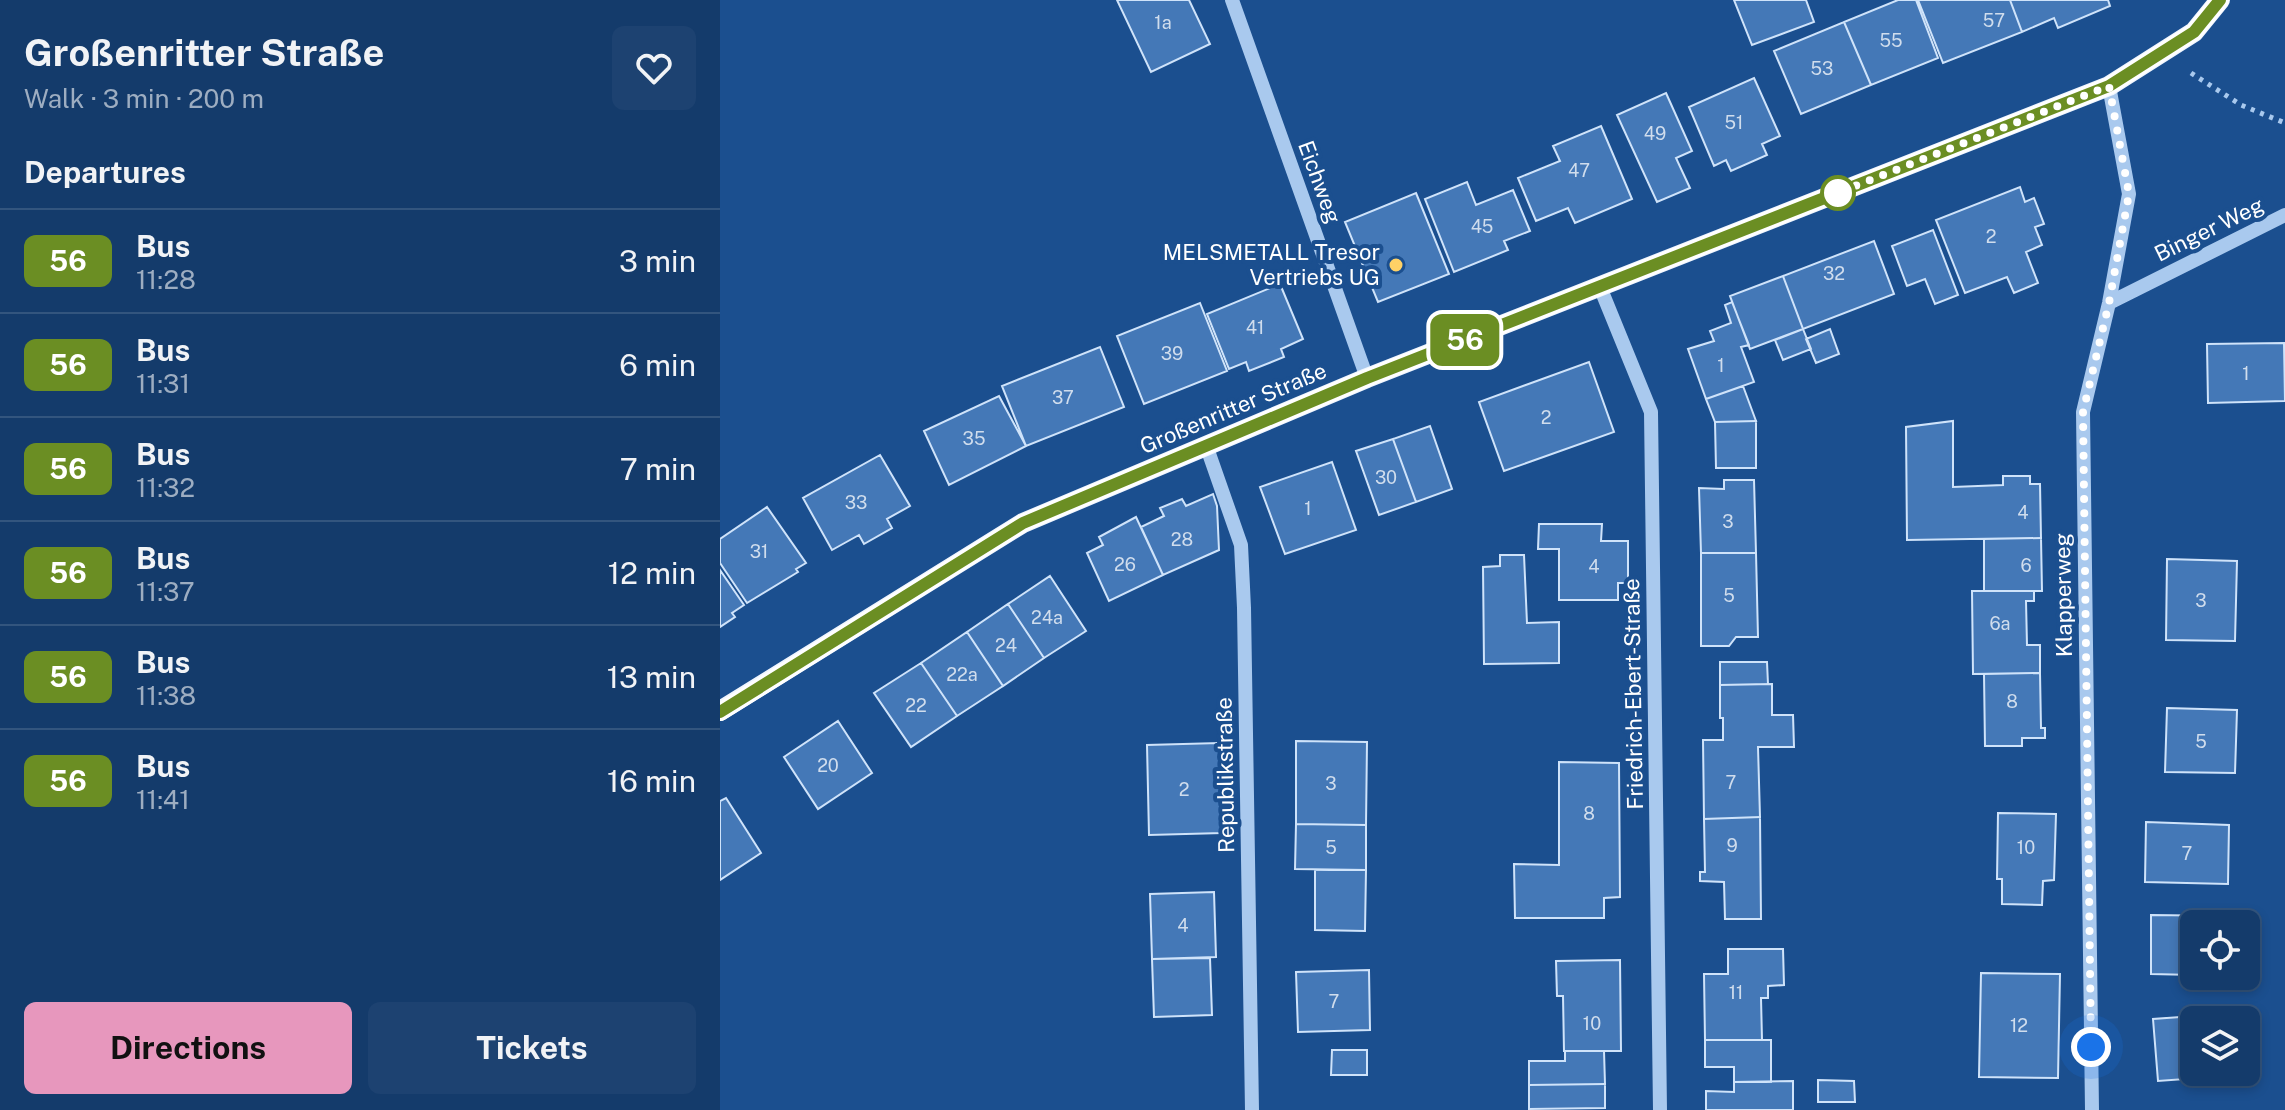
<!DOCTYPE html>
<meta charset="utf-8">
<style>
:root{--surface:#143b6b;--page:#1d4271;--text:#f1f3f6;--muted:#9dadc1;--line:#33557e;--accent:#e797bd}
body{margin:0;font-family:"Public Sans",sans-serif;background:var(--page);color:var(--text);height:100vh;display:flex;flex-direction:column;font-size:30px;white-space:nowrap}
*{box-sizing:border-box;margin:0}
p{font-size:26px;color:var(--muted)}
.icon{flex:none;width:44px;height:44px;fill:none;stroke:currentColor;stroke-width:2;stroke-linecap:round;stroke-linejoin:round}
.map{position:relative;flex:1;overflow:hidden}
.details{display:flex;flex-direction:column;background:var(--surface);width:720px}
.details>*{flex:none}
.badge{padding:0 16px;border-radius:12px;font-size:28px;line-height:52px}
.buttons{position:absolute;left:1460px;top:910px;display:grid;gap:16px}
.buttons a{display:grid;place-items:center;width:80px;height:80px;border-radius:12px;background:var(--surface);box-shadow:0 4px 12px #0003,0 0 0 2px var(--line);font-size:40px}
.you{position:absolute;width:40px;height:40px;margin:-20px;border:6px solid #fff;border-radius:50%;background:#1a73e8;box-shadow:0 0 0 12px #1a73e833}
.map>.badge{position:absolute;translate:-50% -50%;box-shadow:0 0 0 4px #fff}
h2{padding:0 24px;font-size:30px;line-height:72px}
.round{display:grid;place-items:center;flex:none;width:84px;height:84px;border-radius:12px;background:var(--page)}
.headline{display:flex;align-items:center;justify-content:space-between;height:136px;padding:0 24px}
h1{font-size:38px;font-weight:700;line-height:60px}
.action{display:flex;gap:16px;margin-top:auto;padding:16px 24px}
.action a{flex:1;height:92px;border-radius:12px;background:var(--accent);color:#111;font-size:32px;font-weight:700;line-height:92px;text-align:center}
.action a+a{background:var(--page);color:var(--text)}
ul{padding:0;list-style:none}
li{display:flex;align-items:center;gap:24px;height:104px;padding:0 24px;border-top:2px solid var(--line)}
li div{flex:1}
li b{display:block;font-size:30px}
li em{font-style:normal}
li .badge{min-width:88px;font-weight:700;text-align:center}
main{display:flex;flex:1;min-height:0}
.map>svg:first-child{display:block}
.building{fill:#4478b7;stroke:#cfe3fa;stroke-width:2}
.lines{fill:none;stroke-linecap:round;stroke-linejoin:round}
.path{stroke:#a9c9ee;stroke-width:5;stroke-dasharray:4 6;stroke-linecap:butt}
.minor{stroke:#a9c9ee;stroke-width:14}
.major{stroke:#f0f6ff;stroke-width:20}
.line-casing{stroke:#fff;stroke-width:18}
.line{stroke:#6b8e23;stroke-width:12}
.walk{stroke:#fff;stroke-width:8;stroke-dasharray:0 14.4}
.stop-dot{fill:#fff;stroke:#6b8e23;stroke-width:4}
.poi-dot{fill:#ffd166;stroke:#1b4f8f;stroke-width:3}
.labels{text-anchor:middle;dominant-baseline:central;stroke-width:8;stroke-linejoin:round;paint-order:stroke}
.number-label{font-size:18px;fill:#d0dded}
.street-label{font-size:22px;fill:#fff;stroke:#1b4f8f}
.poi-label{font-size:22px;fill:#fff;stroke:#1b4f8f;text-anchor:end}
</style>
<main>
<section class="details">
<div class="headline"><div><h1>Großenritter Straße</h1><p>Walk · 3 min · 200 m</p></div><a class="round"><svg class="icon" aria-label="heart" viewBox="0 0 24 24"><path d="M12 20l-8-8c-3-5 5-10 8-4 3-6 11-1 8 4z"/></svg></a></div>
<h2>Departures</h2>
<ul>
<li><span class="badge" style="background:#6b8e23;color:#fff">56</span><div><b>Bus</b><p>11:28</p></div><em>3 min</em></li>
<li><span class="badge" style="background:#6b8e23;color:#fff">56</span><div><b>Bus</b><p>11:31</p></div><em>6 min</em></li>
<li><span class="badge" style="background:#6b8e23;color:#fff">56</span><div><b>Bus</b><p>11:32</p></div><em>7 min</em></li>
<li><span class="badge" style="background:#6b8e23;color:#fff">56</span><div><b>Bus</b><p>11:37</p></div><em>12 min</em></li>
<li><span class="badge" style="background:#6b8e23;color:#fff">56</span><div><b>Bus</b><p>11:38</p></div><em>13 min</em></li>
<li><span class="badge" style="background:#6b8e23;color:#fff">56</span><div><b>Bus</b><p>11:41</p></div><em>16 min</em></li>
</ul>
<div class="action"><a>Directions</a><a>Tickets</a></div>
</section>
<div class="map">
<svg width="1565" height="1110" viewBox="0 0 1565 1110">
<rect width="100%" height="100%" fill="#1b4f8f"/>
<!-- building -->
<path class="building" d="M397,0H469L490,44L431,72Z
M1014,0H1086L1094,22L1032,45Z
M1178,0H1196L1218,58L1151,85L1124,22Z
M1198,0H1290L1302,32L1223,63Z
M1290,0H1388L1390,6L1338,28L1334,18L1302,32Z
M1124,22L1151,85L1081,114L1054,51Z
M1034,78L1060,136L1042,144L1047,155L1011,171L1006,160L994,166L969,107Z
M946,93L972,151L956,158L970,188L937,202L897,115Z
M881,126L912,199L855,223L848,208L816,221L798,178L840,161L833,146Z
M747,182L756,205L793,190L810,231L784,241L788,250L734,272L705,199Z
M1300,187L1305,202L1314,198L1324,224L1315,227L1322,245L1306,252L1318,283L1294,293L1287,277L1245,293L1216,220Z
M696,193L729,274L658,302L625,222Z
M1213,230L1238,295L1215,304L1205,279L1187,286L1172,246Z
M1154,241L1174,294L1083,329L1063,276Z
M1063,276L1083,329L1030,349L1010,296Z
M560,284L583,339L561,349L564,357L529,371L526,362L509,369L487,314Z
M1012,302L1029,345L1021,347L1034,382L986,399L968,349L994,341L990,331L1011,323L1005,305Z
M480,303L507,371L424,404L397,336Z
M1083,329L1091,349L1063,360L1055,340Z
M1110,329L1119,354L1096,363L1086,339Z
M1564,343L1565,401L1488,403L1487,344Z
M380,347L404,407L306,446L282,386Z
M869,362L894,432L784,471L759,402Z
M1023,386L1036,421L995,422L986,399Z
M279,396L306,446L229,485L204,431Z
M1036,421V468H996L995,422Z
M1233,421V487L1283,485V476H1310V484H1320L1321,538L1187,540L1186,427Z
M710,426L732,489L696,502L673,439Z
M673,439L696,502L659,515L636,451Z
M160,455L190,506L167,519L172,528L144,544L139,535L112,550L83,498Z
M612,462L636,530L565,554L540,487Z
M1004,480H1034L1036,553H981L979,488L1004,489Z
M493,494L497,506L499,550L443,575L421,527L444,516L440,508L462,499L466,506Z
M47,507L86,563L76,569L78,572L27,603L0,563V539Z
M416,517L443,575L389,601L367,553L383,545L379,537Z
M819,524H882L881,541H908V583H898V600H839V549H818Z
M1321,538L1322,591H1264V539Z
M981,553H1036L1038,637H1016L1009,646H981Z
M780,555H804L807,623L839,622V663L764,664L763,567L780,566Z
M1447,559L1517,561L1515,641L1446,640Z
M0,570L24,605L12,613L15,617L0,627Z
M330,576L366,631L324,658L288,604Z
M1252,591H1314V601H1306L1307,645H1320V673L1253,674Z
M288,604L324,658L283,686L247,632Z
M247,632L283,686L237,716L201,663Z
M1000,662H1047L1048,684L1000,685Z
M201,663L237,716L191,747L154,693Z
M1320,673L1321,728H1325V738H1302V746H1265L1264,674Z
M1052,684V715H1073L1074,747H1038L1040,817L984,819L983,740H1003V718H1000V685Z
M1447,708L1517,710L1515,773L1445,772Z
M118,721L152,773L98,809L64,757Z
M576,741L647,742L646,825L576,824Z
M499,743L502,833L429,835L427,745Z
M839,762L899,763L900,897L884,898V918H795L794,864L839,865Z
M6,798L41,853L0,880V801Z
M1278,813L1336,814L1334,880L1323,881L1322,905L1282,904V879H1277Z
M1040,817L1041,919H1005L1004,882L980,881V872H985L984,819Z
M1426,822L1509,825L1508,884L1425,882Z
M576,824L646,825V870L575,869Z
M595,870H646L645,931L595,930Z
M494,892L496,957L432,959L430,894Z
M1431,915L1512,916V924H1474V975L1431,974Z
M1008,949H1063L1064,985L1048,986V998H1041L1042,1040H985L984,974H1008Z
M490,958L492,1015L434,1017L432,959Z
M900,960L901,1051H844L843,996H837L836,961Z
M649,970L650,1030L578,1032L576,972Z
M1261,973L1340,974L1338,1078L1259,1077Z
M1515,1013L1516,1020H1474V1072H1520V1075L1438,1081L1433,1019Z
M985,1040H1051V1082H1014V1067H985Z
M612,1050H647V1075H611Z
M845,1051H884L885,1084L809,1085V1061H845Z
M1098,1080L1134,1081L1135,1102H1098Z
M1073,1081V1110H986V1091L1014,1092V1082Z
M885,1084V1108L809,1109V1085Z"/>
<g class="lines">
<!-- path -->
<path class="path" d="M1471,73L1521,105L1565,123"/>
<!-- minor -->
<path class="minor" d="M512,0L647,378
M880,287L931,412L940,1110
M1389,303L1565,215
M486,445L521,545L524,608L532,1110
M1372,1110L1363,412L1389,303L1409,194L1389,86"/>
<!-- major -->
<path class="major" d="M0,711L303,523L647,378L1389,86L1474,32L1500,0"/>
</g>
<g class="lines">
<defs>
<path id="line" d="M0,712L303,523L647,378L1389,86L1474,32L1500,0"/>
</defs>
<!-- line casing -->
<use href="#line" class="line-casing"/>
<!-- line -->
<use href="#line" class="line"/>
<!-- walk -->
<path class="walk" d="M1118,193L1107,197L1389,86L1409,194L1389,303L1363,412L1371,1047"/>
</g>
<!-- markers -->
<circle class="stop-dot" cx="1118" cy="193" r="16"/>
<circle class="poi-dot" cx="676" cy="265" r="8"/>
<g class="labels">
<!-- number labels -->
<g class="number-label">
<text x="1274" y="20">57</text>
<text x="443" y="22">1a</text>
<text x="1171" y="40">55</text>
<text x="1102" y="68">53</text>
<text x="1014" y="122">51</text>
<text x="935" y="133">49</text>
<text x="859" y="170">47</text>
<text x="762" y="226">45</text>
<text x="1271" y="236">2</text>
<text x="1114" y="273">32</text>
<text x="535" y="327">41</text>
<text x="452" y="353">39</text>
<text x="1001" y="365">1</text>
<text x="1526" y="373">1</text>
<text x="343" y="397">37</text>
<text x="826" y="417">2</text>
<text x="254" y="438">35</text>
<text x="666" y="477">30</text>
<text x="136" y="502">33</text>
<text x="588" y="508">1</text>
<text x="1303" y="512">4</text>
<text x="1008" y="521">3</text>
<text x="462" y="539">28</text>
<text x="39" y="551">31</text>
<text x="405" y="564">26</text>
<text x="1306" y="565">6</text>
<text x="874" y="566">4</text>
<text x="1009" y="595">5</text>
<text x="1481" y="600">3</text>
<text x="327" y="617">24a</text>
<text x="1280" y="623">6a</text>
<text x="286" y="645">24</text>
<text x="242" y="674">22a</text>
<text x="1292" y="701">8</text>
<text x="196" y="705">22</text>
<text x="1481" y="741">5</text>
<text x="108" y="765">20</text>
<text x="1011" y="782">7</text>
<text x="611" y="783">3</text>
<text x="464" y="789">2</text>
<text x="869" y="813">8</text>
<text x="1012" y="845">9</text>
<text x="611" y="847">5</text>
<text x="1306" y="847">10</text>
<text x="1467" y="853">7</text>
<text x="463" y="925">4</text>
<text x="1016" y="992">11</text>
<text x="614" y="1001">7</text>
<text x="872" y="1023">10</text>
<text x="1299" y="1025">12</text>
</g>
<!-- street labels -->
<g class="street-label">
<text transform="translate(600 182) rotate(70)">Eichweg</text>
<text transform="translate(1489 229) rotate(-26)">Binger Weg</text>
<text transform="translate(513 408) rotate(-23)">Großenritter Straße</text>
<text transform="translate(1343 595) rotate(-91)">Klapperweg</text>
<text transform="translate(913 694) rotate(-91)">Friedrich-Ebert-Straße</text>
<text transform="translate(505 775) rotate(-91)">Republikstraße</text>
</g>
<!-- poi labels -->
<g class="poi-label">
<text x="660" y="252">MELSMETALL Tresor<tspan x="660" dy="25">Vertriebs UG</tspan></text>
</g>
</g>
</svg>
<div class="buttons">
<a><svg class="icon" aria-label="locate" viewBox="0 0 24 24"><circle cx="12" cy="12" r="6"/><path d="M12 2v4M12 18v4M2 12h4M18 12h4"/></svg></a>
<a><svg class="icon" aria-label="layers" viewBox="0 0 24 24"><path d="M12 4l9 5-9 5-9-5zM3 14l9 5 9-5"/></svg></a>
</div>
<div class="you" style="left:1371px;top:1047px"></div>
<b class="badge" style="left:745px;top:340px;background:#6b8e23;color:#fff">56</b>
</div>
</main>
